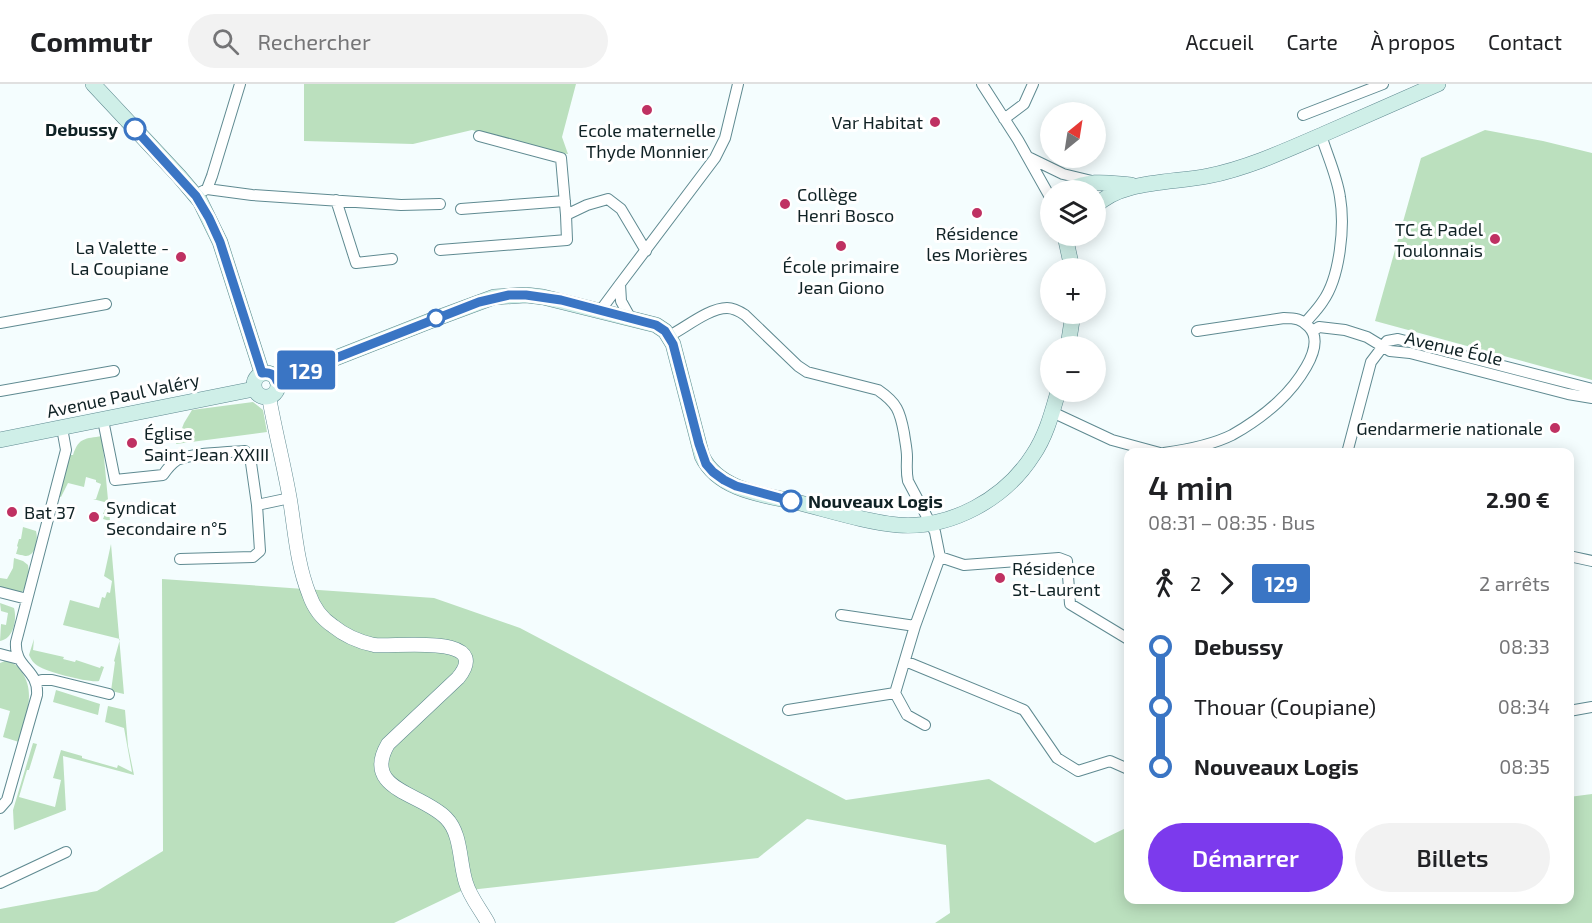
<!DOCTYPE html>
<html lang="fr">
<meta charset="utf-8">
<style>
:root{--surface:#fff;--page:#f2f2f2;--text:#202124;--muted:#757577;--line:#e0e0e0;--accent:#7c3aed}
body{margin:0;font-family:"Exo 2",sans-serif;background:var(--page);color:var(--text);height:100vh;display:flex;flex-direction:column;font-size:22px;white-space:nowrap}
*{box-sizing:border-box;margin:0}
p{font-size:20px;color:var(--muted)}
.icon{flex:none;width:33px;height:33px;fill:none;stroke:currentColor;stroke-width:2;stroke-linecap:round;stroke-linejoin:round}
.map{position:relative;flex:1;overflow:hidden}
.side{position:absolute;left:1124px;top:364px;width:450px;height:456px;display:flex;flex-direction:column;background:var(--surface);border-radius:12px;box-shadow:0 3px 15px #0003}
.side>*{flex:none}
.badge{padding:0 12px;border-radius:4px;font-size:21px;line-height:39px}
.needle{width:39px;rotate:30deg}
.controls{position:absolute;left:1040px;top:18px;display:grid;gap:12px}
.controls a{display:grid;place-items:center;width:66px;height:66px;border-radius:50%;background:var(--surface);box-shadow:0 3px 15px #0003;font-size:30px}
.map>.badge{position:absolute;translate:-50% -50%;box-shadow:0 0 0 3px #fff}
.legs{display:flex;align-items:center;gap:9px;height:66px;padding:0 24px;font-size:20px}
.legs p{margin-inline-start:auto}
.summary{display:flex;align-items:center;justify-content:space-between;height:102px;padding:0 24px}
h1{font-size:33px;font-weight:600;line-height:45px}
.action{display:flex;gap:12px;margin-top:auto;padding:12px 24px}
.action a{flex:1;height:69px;border-radius:36px;background:var(--accent);color:#fff;font-size:24px;font-weight:600;line-height:69px;text-align:center}
.action a+a{background:var(--page);color:var(--text)}
ul{padding:0 24px;list-style:none}
li{display:flex;align-items:center;gap:21px;height:60px;font-size:22px}
li i{display:grid;place-items:center;width:9px;height:100%;margin:0 8px;background:currentColor}
li i::after{content:'';width:15px;height:15px;margin:-8px;border:4px solid;border-radius:50%;background:var(--surface)}
li p{margin-inline-start:auto}
li:first-child i{background:linear-gradient(#0000 50%,currentColor 0)}
li:last-child i{background:linear-gradient(currentColor 50%,#0000 0)}
header{display:flex;align-items:center;gap:36px;box-sizing:border-box;height:84px;padding:0 30px;background:var(--surface);border-bottom:2px solid var(--line)}
header strong{font-size:28px}
nav{display:flex;gap:33px;margin-inline-start:auto;font-size:21px}
.search{width:420px;height:54px;background:var(--page);display:flex;align-items:center;gap:15px;box-sizing:border-box;padding:0 21px;border-radius:33px;color:var(--muted);font-size:22px}
.map>svg:first-child{display:block}
.green{fill:#bbe0be}
.lines{fill:none;stroke-linecap:round;stroke-linejoin:round}
.minor-casing{stroke:#5f8a91;stroke-width:12}
.tertiary-casing{stroke:#5f8a91;stroke-width:15}
.secondary-casing{stroke:#5f8a91;stroke-width:16}
.minor{stroke:#fff;stroke-width:10}
.tertiary{stroke:#fff;stroke-width:14}
.secondary{stroke:#cfefe8;stroke-width:15}
.line-1-casing{stroke:#fff;stroke-width:14}
.line-1{stroke:#3a75c4;stroke-width:9}
.poi-dot{fill:#bf3162;stroke:#fff;stroke-width:2}
.stop-1-dot{fill:#fff;stroke:#3a75c4;stroke-width:3}
.labels{text-anchor:middle;dominant-baseline:central;stroke-width:6;stroke-linejoin:round;paint-order:stroke}
.poi-label{font-size:18px;fill:#102225;stroke:#fff;text-anchor:start}
.stop-label{font-size:18px;font-weight:bold;fill:#102225;stroke:#fff;text-anchor:end}
.street-label{font-size:18px;fill:#102225;stroke:#fff}
</style>
<header>
<strong>Commutr</strong>
<div class="search"><svg class="icon" aria-label="search" viewBox="0 0 24 24"><circle cx="10" cy="10" r="6"/><path d="M15 15l6 6"/></svg>Rechercher</div>
<nav><a>Accueil</a><a>Carte</a><a>À propos</a><a>Contact</a></nav>
</header>
<div class="map">
<svg width="1592" height="839" viewBox="0 0 1592 839">
<rect width="100%" height="100%" fill="#f4fdfe"/>
<!-- green -->
<path class="green" d="M304,0H576L562,53L568,70L560,69L472,46L413,60L304,57Z
M1485,46L1543,57L1592,69V296L1375,237L1421,74Z
M253,318L263,326L267,348L176,360L184,339L192,326Z
M102,352L110,437L103,435L105,430H103L108,419L93,415H96L101,400L96,398V396L86,393L84,403L68,399L61,413L58,412L69,371H73C79,353 85,355 102,352Z
M23,443L36,447C38,454 37,471 26,472C25,472 17,470 16,470L18,463L17,462L19,455H21Z
M111,460L124,610L111,607L115,578L114,577L120,555L63,541L70,516L99,524L102,513L105,514L107,508L110,509L112,497L104,492Z
M14,474L23,477L28,481C30,490 28,502 21,509L0,504V494L7,495L13,484Z
M162,495L434,514L520,544L846,716L989,695L1095,759L1128,743V816H1569V713L1592,710V839H935L950,829L946,761L807,735L758,774L461,807L394,839H0V825L97,807L163,767Z
M0,519L14,524C17,535 14,555 0,557L1,540L6,541L8,529L1,527Z
M34,555L33,566L64,573L63,575L75,578L76,576L100,584L101,582L104,583L99,597C89,599 47,588 38,582C33,579 31,575 29,571Z
M5,577C13,578 17,581 21,587C37,608 25,635 19,658L3,653L10,627L0,624V579Z
M56,606L100,620L98,631L53,618Z
M108,622L125,626L128,662L134,691L63,672L66,726L14,746L13,726L33,659L37,660L29,686H27L19,713L55,723L61,696L53,694L61,666L82,672V674L117,684L118,681L132,688L124,644L105,638Z"/>
<g class="lines">
<defs>
<path id="minor" d="M982,0L1018,56L1050,113
M1303,31L1383,0
M1004,35L1024,20L1033,0
M479,52L561,74L566,131L587,121L608,115L621,125L646,167
M1028,73L1063,90L1092,97
M207,105L252,111L401,121L440,120
M201,108L207,105L212,92L240,0
M336,116L356,179L392,175
M461,125L565,117
M440,166L567,156L566,131
M600,227L620,200
M631,235L621,217L620,200L715,74L725,54L738,0
M0,239L106,220
M1305,239C1311,232 1318,225 1323,217C1340,193 1345,142 1340,113C1337,92 1327,71 1321,51
M1313,247L1319,243L1345,246L1367,253L1390,267L1410,269L1568,310L1592,314
M669,252C685,244 709,224 727,224C734,224 739,227 745,231L798,282L807,288L878,306C897,319 900,327 904,349C905,357 907,365 907,373C907,381 906,388 908,397L935,448L940,473L915,542L895,609L788,626
M0,307L114,287
M1052,328L1112,356L1160,369
M103,336L115,396L163,391C167,385 171,380 177,376C191,369 228,368 245,367L250,372L257,421L290,414
M1164,369C1185,366 1214,360 1232,351C1248,342 1264,331 1278,318C1293,304 1328,263 1309,243C1302,235 1295,234 1284,234L1197,247
M1347,369L1371,278L1387,257L1398,255L1592,305
M1569,472L1592,477
M940,473L964,481L1059,474L1067,477L1070,520L1128,555
M180,475L253,473L260,467L257,421
M0,508L27,515
M841,531L915,542
M0,570L19,575
M905,577L1024,626L1057,674L1078,687L1110,677L1128,685
M36,598L42,596H52L109,610
M895,609L907,631L925,641
M1569,627L1592,623
M0,724L7,716L37,611C39,585 14,584 16,558L66,366L62,344
M0,799L66,768"/>
<path id="tertiary" d="M269,313C275,347 284,381 290,416C295,447 297,480 309,510C313,522 321,534 333,542C344,551 360,558 374,561C392,564 495,548 458,594L388,660C361,706 422,709 446,734C462,750 459,778 466,799C470,813 481,826 488,839"/>
<path id="secondary" d="M93,0L179,92L200,117L220,158L262,289
M1069,106C1091,95 1107,99 1131,101
M1095,123C1119,96 1175,99 1208,92C1248,84 1287,66 1324,50C1362,33 1400,17 1438,0
M1065,152L1072,184
M1068,262L1073,230
M254 301a12 12 0 1 1 24 0a12 12 0 1 1-24 0Z
M277,297L440,233L494,213L526,211L543,213L656,241L665,247L673,260L702,372C718,406 763,411 796,418C829,426 865,438 898,441C951,445 1005,415 1033,371C1046,352 1052,329 1058,308
M0,356L254,305"/>
</defs>
<!-- minor casing -->
<use href="#minor" class="minor-casing"/>
<!-- tertiary casing -->
<use href="#tertiary" class="tertiary-casing"/>
<!-- secondary casing -->
<use href="#secondary" class="secondary-casing"/>
<!-- minor -->
<use href="#minor" class="minor"/>
<!-- tertiary -->
<use href="#tertiary" class="tertiary"/>
<!-- secondary -->
<use href="#secondary" class="secondary"/>
</g>
<g class="lines">
<defs>
<path id="line-1" d="M135,45L196,112L209,134L220,158L262,289C269,288 275,290 277,297L479,218L509,211H526L561,216L656,241L665,247L673,260L699,360L706,380L713,388L724,396L736,402L791,417"/>
</defs>
<!-- line-1 casing -->
<use href="#line-1" class="line-1-casing"/>
<!-- line-1 -->
<use href="#line-1" class="line-1"/>
</g>
<!-- markers -->
<g class="poi-dot">
<circle cx="647" cy="26" r="6"/>
<circle cx="935" cy="38" r="6"/>
<circle cx="785" cy="120" r="6"/>
<circle cx="977" cy="129" r="6"/>
<circle cx="1495" cy="155" r="6"/>
<circle cx="841" cy="162" r="6"/>
<circle cx="181" cy="173" r="6"/>
<circle cx="1555" cy="344" r="6"/>
<circle cx="132" cy="359" r="6"/>
<circle cx="12" cy="428" r="6"/>
<circle cx="94" cy="433" r="6"/>
<circle cx="1000" cy="494" r="6"/>
</g>
<g class="stop-1-dot">
<circle cx="135" cy="45" r="10"/>
<circle cx="436" cy="234" r="8"/>
<circle cx="791" cy="417" r="10"/>
</g>
<g class="labels">
<!-- poi labels -->
<g class="poi-label">
<text x="923" y="38" text-anchor="end">Var Habitat</text>
<text x="647" y="46" text-anchor="middle">Ecole maternelle<tspan x="647" dy="21">Thyde Monnier</tspan></text>
<text x="797" y="110">Collège<tspan x="797" dy="21">Henri Bosco</tspan></text>
<text x="1483" y="145" text-anchor="end">TC &amp; Padel<tspan x="1483" dy="21">Toulonnais</tspan></text>
<text x="977" y="149" text-anchor="middle">Résidence<tspan x="977" dy="21">les Morières</tspan></text>
<text x="169" y="163" text-anchor="end">La Valette -<tspan x="169" dy="21">La Coupiane</tspan></text>
<text x="841" y="182" text-anchor="middle">École primaire<tspan x="841" dy="21">Jean Giono</tspan></text>
<text x="1543" y="344" text-anchor="end">Gendarmerie nationale</text>
<text x="144" y="349">Église<tspan x="144" dy="21">Saint-Jean XXIII</tspan></text>
<text x="106" y="423">Syndicat<tspan x="106" dy="21">Secondaire n°5</tspan></text>
<text x="24" y="428">Bat 37</text>
<text x="1012" y="484">Résidence<tspan x="1012" dy="21">St-Laurent</tspan></text>
</g>
<!-- stop labels -->
<g class="stop-label">
<text x="118" y="45">Debussy</text>
<text x="808" y="417" text-anchor="start">Nouveaux Logis</text>
</g>
<!-- street labels -->
<g class="street-label">
<text transform="translate(1454 264) rotate(13)">Avenue Éole</text>
<text transform="translate(123 311) rotate(-12)">Avenue Paul Valéry</text>
</g>
</g>
</svg>
<div class="controls">
<a><svg class="needle" viewBox="-14 -14 28 28"><path d="M0-13l5 13h-10z" fill="#e53935"/><path d="M0 13l5-13h-10z" fill="#757577"/></svg></a>
<a><svg class="icon" aria-label="layers" viewBox="0 0 24 24"><path d="M12 4l9 5-9 5-9-5zM3 14l9 5 9-5"/></svg></a>
<a>+</a>
<a>−</a>
</div>
<b class="badge" style="left:306px;top:286px;background:#3a75c4;color:#fff">129</b>
<section class="side">
<div class="summary"><div><h1>4 min</h1><p>08:31 – 08:35 · Bus</p></div><b>2.90 €</b></div>
<div class="legs"><svg class="icon" aria-label="walk" viewBox="0 0 24 24"><circle cx="13" cy="4" r="2"/><path d="M13 8l-2 6 4 7M11 14l-3 7M7 12l3-4h3l4 4"/></svg>2<svg class="icon" aria-label="forward" viewBox="0 0 24 24"><path d="M9 5l7 7-7 7"/></svg><b class="badge" style="background:#3a75c4;color:#fff">129</b><p>2 arrêts</p></div>
<ul>
<li><i style="color:#3a75c4"></i><b>Debussy</b><p>08:33</p></li>
<li><i style="color:#3a75c4"></i><span>Thouar (Coupiane)</span><p>08:34</p></li>
<li><i style="color:#3a75c4"></i><b>Nouveaux Logis</b><p>08:35</p></li>
</ul>
<div class="action"><a>Démarrer</a><a>Billets</a></div>
</section>
</div>
